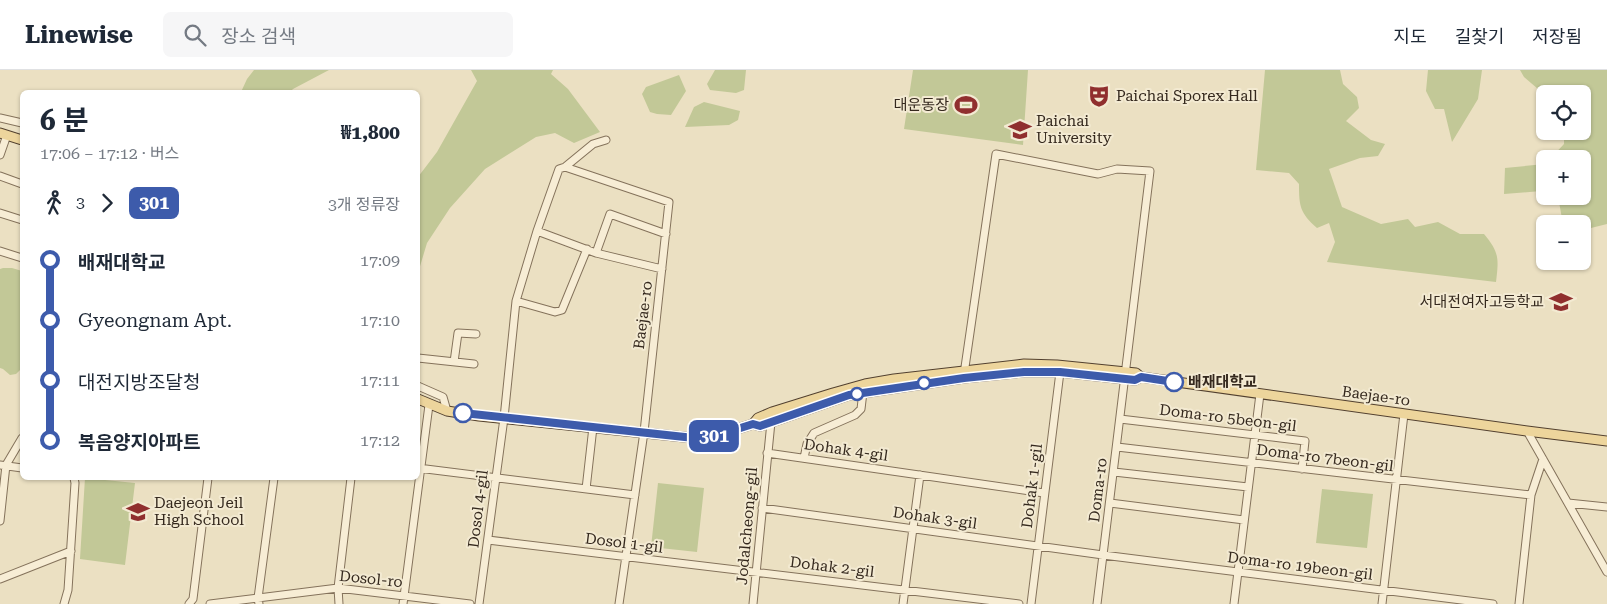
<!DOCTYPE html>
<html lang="ko">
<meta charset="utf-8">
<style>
:root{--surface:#fff;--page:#f6f6f7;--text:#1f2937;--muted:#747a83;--line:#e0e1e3}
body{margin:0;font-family:"Roboto Serif","Noto Sans KR",serif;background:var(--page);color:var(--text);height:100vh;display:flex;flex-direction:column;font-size:19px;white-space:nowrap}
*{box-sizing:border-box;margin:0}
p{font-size:16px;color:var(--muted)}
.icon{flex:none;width:28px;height:28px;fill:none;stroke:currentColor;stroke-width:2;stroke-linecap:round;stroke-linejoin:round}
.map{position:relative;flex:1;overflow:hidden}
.drawer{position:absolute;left:20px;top:20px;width:400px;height:390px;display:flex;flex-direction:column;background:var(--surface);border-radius:8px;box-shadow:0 1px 4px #0004}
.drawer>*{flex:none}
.badge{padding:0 10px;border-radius:8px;font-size:18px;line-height:32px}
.buttons{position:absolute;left:1536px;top:15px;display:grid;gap:10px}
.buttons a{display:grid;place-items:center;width:55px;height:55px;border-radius:8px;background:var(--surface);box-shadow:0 1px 4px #0004;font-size:25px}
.map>.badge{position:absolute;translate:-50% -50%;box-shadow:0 0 0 2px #fff}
.legs{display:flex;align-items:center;gap:8px;height:55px;padding:0 20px;font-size:16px}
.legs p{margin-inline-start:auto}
.headline{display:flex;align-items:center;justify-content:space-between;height:85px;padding:0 20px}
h1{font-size:28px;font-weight:700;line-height:38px}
ul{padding:0 20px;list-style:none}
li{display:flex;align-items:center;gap:18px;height:60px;font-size:19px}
li i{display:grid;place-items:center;width:8px;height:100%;margin:0 6px;background:currentColor}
li i::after{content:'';width:12px;height:12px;margin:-6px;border:4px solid;border-radius:50%;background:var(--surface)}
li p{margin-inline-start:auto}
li:first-child i{background:linear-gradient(#0000 50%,currentColor 0)}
li:last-child i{background:linear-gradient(currentColor 50%,#0000 0)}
header{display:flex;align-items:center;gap:30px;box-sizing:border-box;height:70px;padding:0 25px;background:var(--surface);border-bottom:1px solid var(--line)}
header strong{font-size:24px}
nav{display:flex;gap:28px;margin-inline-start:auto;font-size:18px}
.search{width:350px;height:45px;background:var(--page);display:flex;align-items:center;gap:12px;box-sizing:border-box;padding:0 18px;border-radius:8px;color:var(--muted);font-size:19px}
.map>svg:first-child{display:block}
.green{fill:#c2c897}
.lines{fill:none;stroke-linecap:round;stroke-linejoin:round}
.minor-casing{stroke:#84725b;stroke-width:9}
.major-casing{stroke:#52402f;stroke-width:11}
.minor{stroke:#f7edd5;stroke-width:7}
.major{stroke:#edd59c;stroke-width:9}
.line-1-casing{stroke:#fff;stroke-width:11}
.line-1{stroke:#3d5bab;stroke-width:8}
.stop-1-dot{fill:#fff;stroke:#3d5bab;stroke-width:2.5}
.labels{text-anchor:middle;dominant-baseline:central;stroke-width:4;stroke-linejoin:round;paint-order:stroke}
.poi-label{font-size:15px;fill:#35291e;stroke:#f3ead2;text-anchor:start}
.street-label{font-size:15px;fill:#35291e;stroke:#f3ead2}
.stop-label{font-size:15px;font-weight:bold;fill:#35291e;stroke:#f3ead2;text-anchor:start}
</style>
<header>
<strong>Linewise</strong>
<div class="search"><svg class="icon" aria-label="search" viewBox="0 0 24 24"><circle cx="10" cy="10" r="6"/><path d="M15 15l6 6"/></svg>장소 검색</div>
<nav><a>지도</a><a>길찾기</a><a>저장됨</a></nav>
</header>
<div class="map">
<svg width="1607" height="534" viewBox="0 0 1607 534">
<rect width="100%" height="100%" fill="#ebe0c2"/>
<!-- green -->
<path class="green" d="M254,0H329L293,19L290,22H241L247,9Z
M471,0H553L551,4L568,19L600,62L574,73L555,63L536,67L485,99L450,138L427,173L418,203V107L437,82L477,11Z
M715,0H746L744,20L736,23L710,20L707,14Z
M913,0H1028L1023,75L904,59Z
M1265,0H1340L1343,14L1357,27L1359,38L1346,51L1371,70L1385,74L1378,86L1360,88L1329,99L1342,137L1381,154L1408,149L1415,157L1438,152L1460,164H1484C1499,182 1499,188 1496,212L1327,192L1335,172L1329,153L1317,158C1300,143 1299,136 1299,114L1289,103L1256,100Z
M1428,0H1482L1478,29L1452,72L1444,39H1435L1426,21Z
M1520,0H1607V154L1583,160L1582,154H1563L1559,132L1550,126H1582V89H1550L1564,74V61H1582V24H1545V25L1524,7Z
M679,5L686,21L671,45L657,44L650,42L642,24L646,17Z
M704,32L740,41L738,50L729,55L685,57L694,37Z
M1545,94V123L1541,121L1504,124L1505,98Z
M3,198H12L22,201V298L16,304L10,305L3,299L0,298V199Z
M85,408L135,413L125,495L80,489Z
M658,413L704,418L697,482L651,477Z
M1322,419L1373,424L1367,478L1316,473Z"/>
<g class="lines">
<defs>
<path id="minor" d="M0,48L22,53
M0,85L7,65
M565,97L669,132L644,362L619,534
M0,106L22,114
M0,143L22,150
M537,161L596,183L662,199
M0,181L22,188
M596,183L610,144L666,164
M516,231L555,242L562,240L587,179
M418,288L474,294
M454,292L458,263L476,264
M964,304L996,84L1098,104L1117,99L1150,101L1097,534
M418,316L443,327L447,341
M1120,349L1305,371L1302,399
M1527,361L1607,502
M1117,377L1531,425
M767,383L1044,423
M804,388L807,374L814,363L855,345L861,339L863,322
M0,395L22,398
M418,398L635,425
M1114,402L1248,417
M586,419L593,357
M1110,433L1244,450
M1568,433L1607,437
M762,438L1103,485L1493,534
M0,451L6,395L22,368
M488,470L1019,534
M0,509L71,481
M64,534L68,520L75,413L74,408
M189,534L193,529L208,408
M210,534L338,518L470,534
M259,534L258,528L274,408
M339,534L338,518L351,408
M403,534L429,335
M479,534L504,348L516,231L537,161L559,99L565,97L593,74L606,70
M753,534L772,342
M903,534L920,405
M1031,534L1060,302
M1234,534L1260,324
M1382,534L1404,344
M1519,534L1531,425L1543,389"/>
<path id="major" d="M0,63L22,70
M418,329L447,341L479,346L694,368L712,367L753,354L758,348L772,342L833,323L865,314L894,309L1024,294L1057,295L1126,302L1136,303L1141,307
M753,354L760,356L849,325L964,308L1024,302H1060L1125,309L1135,310L1141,307L1527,361L1607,371"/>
</defs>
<!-- minor casing -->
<use href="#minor" class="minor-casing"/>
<!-- major casing -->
<use href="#major" class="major-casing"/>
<!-- minor -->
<use href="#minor" class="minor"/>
<!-- major -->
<use href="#major" class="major"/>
</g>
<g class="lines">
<defs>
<path id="line-1" d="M463,343L694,368L712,367L753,354L760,356L849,325L964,308L1024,302H1060L1135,310L1141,307L1174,312"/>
</defs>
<!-- line-1 casing -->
<use href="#line-1" class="line-1-casing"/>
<!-- line-1 -->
<use href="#line-1" class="line-1"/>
</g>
<!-- icons -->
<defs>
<symbol id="theatre-bare" viewBox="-9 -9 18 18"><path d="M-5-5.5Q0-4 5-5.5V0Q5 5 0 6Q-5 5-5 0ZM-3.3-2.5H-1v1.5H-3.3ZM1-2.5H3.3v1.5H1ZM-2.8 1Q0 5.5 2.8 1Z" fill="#902f2e" stroke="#f3ead2" stroke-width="2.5" paint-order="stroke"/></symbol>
<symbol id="stadium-bare" viewBox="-9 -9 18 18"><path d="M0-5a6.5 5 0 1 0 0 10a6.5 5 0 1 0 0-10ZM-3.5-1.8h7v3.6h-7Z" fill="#902f2e" stroke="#f3ead2" stroke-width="2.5" paint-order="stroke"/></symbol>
<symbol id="university-bare" viewBox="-9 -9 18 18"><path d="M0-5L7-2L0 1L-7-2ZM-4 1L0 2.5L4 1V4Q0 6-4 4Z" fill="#902f2e" stroke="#f3ead2" stroke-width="2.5" paint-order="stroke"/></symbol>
<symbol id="school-bare" viewBox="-9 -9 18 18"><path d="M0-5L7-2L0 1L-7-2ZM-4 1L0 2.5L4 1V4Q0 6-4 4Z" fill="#902f2e" stroke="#f3ead2" stroke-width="2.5" paint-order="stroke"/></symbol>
</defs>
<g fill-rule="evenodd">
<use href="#theatre-bare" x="1083" y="10" width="32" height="32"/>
<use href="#stadium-bare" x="950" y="19" width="32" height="32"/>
<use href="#university-bare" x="1004" y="44" width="32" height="32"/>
<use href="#school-bare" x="1545" y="216" width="32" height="32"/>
<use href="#school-bare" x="122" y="426" width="32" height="32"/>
</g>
<!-- markers -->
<g class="stop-1-dot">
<circle cx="1174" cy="312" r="9"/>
<circle cx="924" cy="313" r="6"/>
<circle cx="857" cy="324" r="6"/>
<circle cx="463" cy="343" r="9"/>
</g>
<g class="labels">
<!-- poi labels -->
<g class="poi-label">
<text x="1116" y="26">Paichai Sporex Hall</text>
<text x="949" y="35" text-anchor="end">대운동장</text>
<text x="1036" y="51">Paichai<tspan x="1036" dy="17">University</tspan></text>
<text x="1544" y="232" text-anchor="end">서대전여자고등학교</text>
<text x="154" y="433">Daejeon Jeil<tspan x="154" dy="17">High School</tspan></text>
</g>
<!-- street labels -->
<g class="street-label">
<text transform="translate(643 245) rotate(-83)">Baejae-ro</text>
<text transform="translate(1376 326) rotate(8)">Baejae-ro</text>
<text transform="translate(1228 348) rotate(7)">Doma-ro 5beon-gil</text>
<text transform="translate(846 380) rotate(8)">Dohak 4-gil</text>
<text transform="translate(1325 388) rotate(7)">Doma-ro 7beon-gil</text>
<text transform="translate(1032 416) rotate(-83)">Dohak 1-gil</text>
<text transform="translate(1098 420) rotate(-83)">Doma-ro</text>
<text transform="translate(478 439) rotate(-83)">Dosol 4-gil</text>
<text transform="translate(935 448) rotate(8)">Dohak 3-gil</text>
<text transform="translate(747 456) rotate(-85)">Jodalcheong-gil</text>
<text transform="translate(624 473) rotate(7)">Dosol 1-gil</text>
<text transform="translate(1300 496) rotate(7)">Doma-ro 19beon-gil</text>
<text transform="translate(832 497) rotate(7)">Dohak 2-gil</text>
<text transform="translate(371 509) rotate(6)">Dosol-ro</text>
</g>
<!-- stop labels -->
<g class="stop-label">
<text x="1188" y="312">배재대학교</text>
</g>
</g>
</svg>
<div class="buttons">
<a><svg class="icon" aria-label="locate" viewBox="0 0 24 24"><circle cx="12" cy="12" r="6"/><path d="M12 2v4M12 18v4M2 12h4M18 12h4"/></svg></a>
<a>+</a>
<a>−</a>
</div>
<b class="badge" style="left:714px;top:366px;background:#3d5bab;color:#fff">301</b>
<section class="drawer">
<div class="headline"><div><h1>6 분</h1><p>17:06 – 17:12 · 버스</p></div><b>₩1,800</b></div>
<div class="legs"><svg class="icon" aria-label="walk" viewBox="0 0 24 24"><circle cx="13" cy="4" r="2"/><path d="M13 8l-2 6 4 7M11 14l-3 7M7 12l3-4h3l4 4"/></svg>3<svg class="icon" aria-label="forward" viewBox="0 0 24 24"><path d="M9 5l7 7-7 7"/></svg><b class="badge" style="background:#3d5bab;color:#fff">301</b><p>3개 정류장</p></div>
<ul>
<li><i style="color:#3d5bab"></i><b>배재대학교</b><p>17:09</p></li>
<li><i style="color:#3d5bab"></i><span>Gyeongnam Apt.</span><p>17:10</p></li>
<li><i style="color:#3d5bab"></i><span>대전지방조달청</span><p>17:11</p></li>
<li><i style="color:#3d5bab"></i><b>복음양지아파트</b><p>17:12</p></li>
</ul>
</section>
</div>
